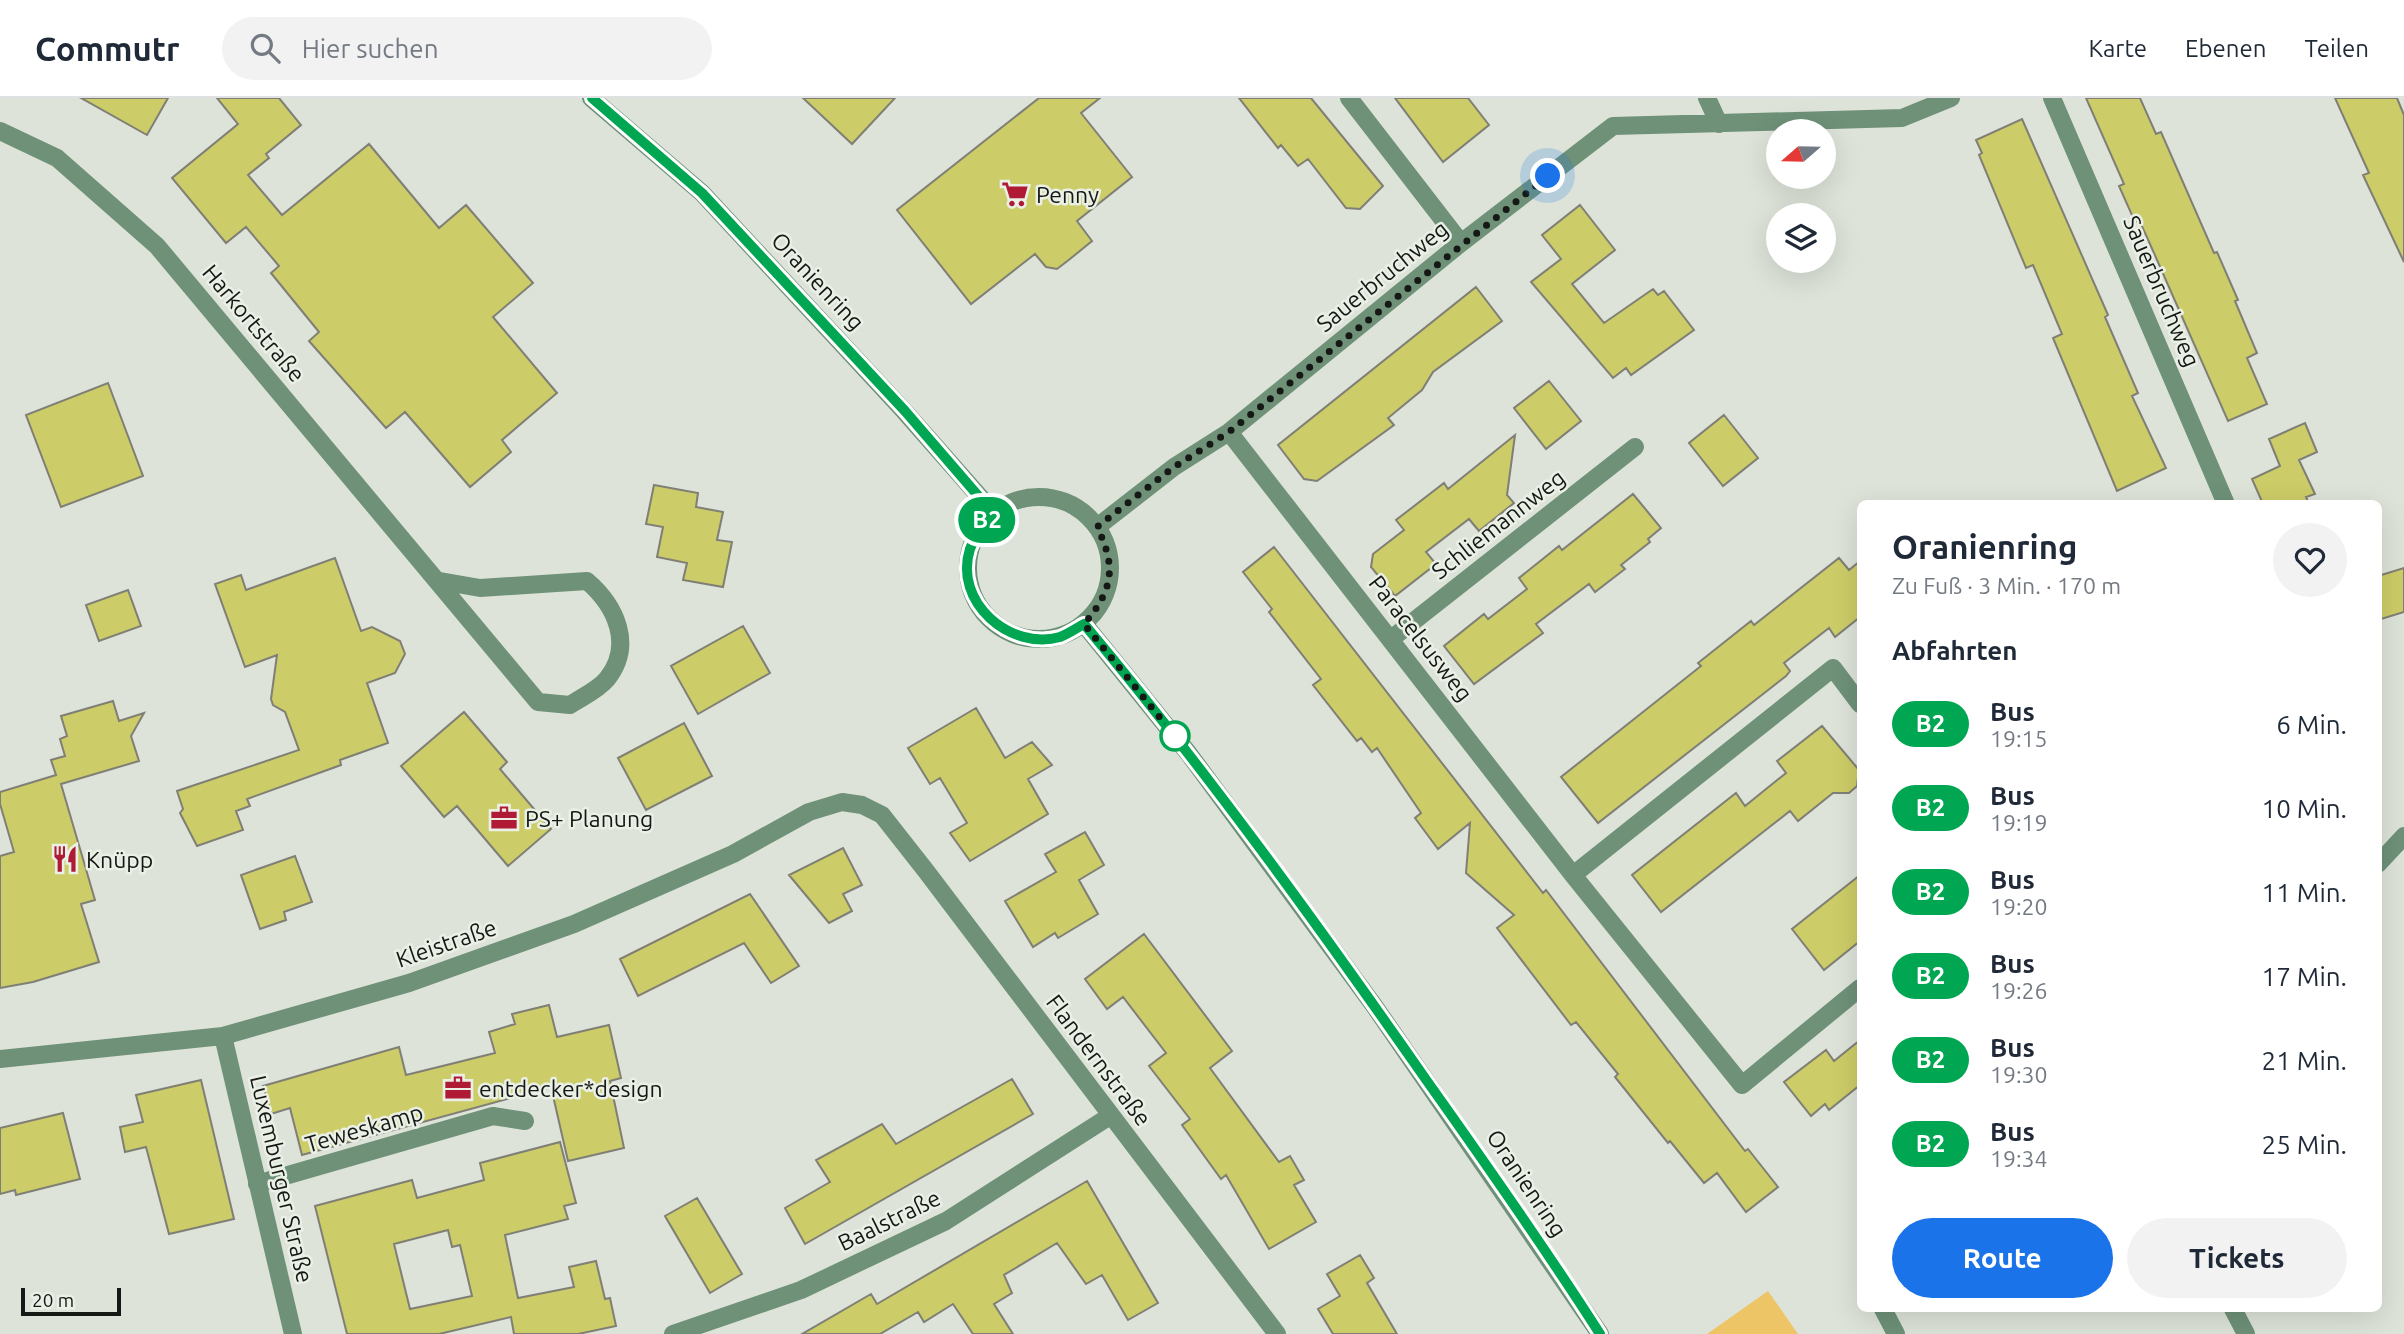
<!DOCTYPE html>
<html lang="de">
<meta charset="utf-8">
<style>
:root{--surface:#fff;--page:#f2f2f3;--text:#1f2937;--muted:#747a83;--line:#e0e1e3;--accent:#1a73e8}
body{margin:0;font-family:Ubuntu,sans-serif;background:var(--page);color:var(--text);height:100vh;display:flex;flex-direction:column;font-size:26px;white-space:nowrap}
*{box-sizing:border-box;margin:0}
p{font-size:23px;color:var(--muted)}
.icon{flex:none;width:38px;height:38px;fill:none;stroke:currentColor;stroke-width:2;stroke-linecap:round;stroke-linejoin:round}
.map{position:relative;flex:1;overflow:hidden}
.drawer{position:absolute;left:1857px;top:402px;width:525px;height:812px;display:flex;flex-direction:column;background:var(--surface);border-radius:10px;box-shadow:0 7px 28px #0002}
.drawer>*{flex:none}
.badge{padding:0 14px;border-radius:23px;font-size:24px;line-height:46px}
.needle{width:46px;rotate:250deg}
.buttons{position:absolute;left:1766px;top:21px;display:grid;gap:14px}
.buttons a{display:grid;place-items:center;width:70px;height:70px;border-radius:50%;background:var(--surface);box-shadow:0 7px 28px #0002;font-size:35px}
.scale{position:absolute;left:21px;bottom:18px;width:100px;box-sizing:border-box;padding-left:7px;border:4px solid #151814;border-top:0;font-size:19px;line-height:24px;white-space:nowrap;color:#151814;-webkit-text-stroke:5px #eaf0e6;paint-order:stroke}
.you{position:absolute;width:35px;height:35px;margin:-18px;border:5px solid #fff;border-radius:50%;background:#1a73e8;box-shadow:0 0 0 10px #1a73e833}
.map>.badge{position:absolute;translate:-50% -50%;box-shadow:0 0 0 4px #fff}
h2{padding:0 35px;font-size:26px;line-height:63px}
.round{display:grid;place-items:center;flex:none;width:74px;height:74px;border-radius:37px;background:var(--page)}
.overview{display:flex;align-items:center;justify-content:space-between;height:119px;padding:0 35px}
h1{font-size:33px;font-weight:700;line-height:52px}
.action{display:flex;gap:14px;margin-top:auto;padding:14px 35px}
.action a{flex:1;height:80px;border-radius:42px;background:var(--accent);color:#fff;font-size:28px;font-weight:700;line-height:80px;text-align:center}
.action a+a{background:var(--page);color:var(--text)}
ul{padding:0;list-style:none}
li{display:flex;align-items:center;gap:21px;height:84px;padding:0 35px}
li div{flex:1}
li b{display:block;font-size:26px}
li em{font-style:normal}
li .badge{min-width:77px;font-weight:700;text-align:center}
header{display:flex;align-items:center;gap:42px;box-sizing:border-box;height:98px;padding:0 35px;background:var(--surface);border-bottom:2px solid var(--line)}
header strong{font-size:33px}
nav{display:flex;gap:38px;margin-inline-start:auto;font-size:24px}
.search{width:490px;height:63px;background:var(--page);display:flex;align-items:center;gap:18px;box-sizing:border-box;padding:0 24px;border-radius:38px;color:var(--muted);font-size:26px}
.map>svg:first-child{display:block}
.green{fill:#edc567}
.building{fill:#cccc68;stroke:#7f7f75;stroke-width:2;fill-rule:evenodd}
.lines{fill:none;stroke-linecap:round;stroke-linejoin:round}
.minor{stroke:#6e9178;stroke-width:18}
.line-casing{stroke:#fff;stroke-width:16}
.line{stroke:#00a651;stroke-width:10}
.walk{stroke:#151814;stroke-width:7;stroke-dasharray:0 12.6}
.stop-dot{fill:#fff;stroke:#00a651;stroke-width:3.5}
.labels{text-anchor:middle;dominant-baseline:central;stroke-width:5;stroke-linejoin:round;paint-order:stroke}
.poi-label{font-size:23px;fill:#151814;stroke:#eaf0e6;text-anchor:start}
.street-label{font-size:23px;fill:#151814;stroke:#eaf0e6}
</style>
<header>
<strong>Commutr</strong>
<div class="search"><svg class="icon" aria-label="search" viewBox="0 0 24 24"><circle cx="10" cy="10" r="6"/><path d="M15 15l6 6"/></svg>Hier suchen</div>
<nav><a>Karte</a><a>Ebenen</a><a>Teilen</a></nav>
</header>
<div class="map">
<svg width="2404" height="1236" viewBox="0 0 2404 1236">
<rect width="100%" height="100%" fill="#dde3d9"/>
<!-- green -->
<path class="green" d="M1768,1193L1798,1236H1707Z"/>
<!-- building -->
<path class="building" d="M81,0H168L147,37Z
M217,0H279L301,27L266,56L269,60L248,77L282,117L369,46L439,130L466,107L533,185L493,219L557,295L502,342L511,354L470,389L405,314L386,330L309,243L319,234L271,175L279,168L246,129L226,145L172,80L238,26Z
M803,0H895L852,46Z
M1039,0H1100L1081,15L1132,79L1077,123L1092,143L1070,161L1057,171L1046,169L1035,156L971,206L897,112Z
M1239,0H1311L1383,88L1360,111L1346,110L1308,61L1298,68L1281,47L1278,50Z
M1395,0H1468L1489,27L1443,64Z
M2086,0H2140L2156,36L2161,34L2214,155L2217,154L2238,202L2235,203L2257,255L2247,260L2267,306L2228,323L2146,137L2139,122L2135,124L2119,88L2124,86Z
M2335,0H2397L2404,17V164L2363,77L2369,75Z
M2022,21L2108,217L2105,219L2138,295L2132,298L2166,370L2117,393L2053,240L2062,236L2033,167L2026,170L1979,57L1982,55L1976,42Z
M1580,107L1615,152L1572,186L1604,225L1653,191L1658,197L1664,193L1694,232L1631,277L1626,270L1613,280L1531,184L1561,161L1542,137Z
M1476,189L1502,223L1433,274L1422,292L1388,320L1394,327L1317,383L1304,381L1278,347Z
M1549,283L1581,323L1546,351L1514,310Z
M108,285L143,378L61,409L26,317Z
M1724,317L1758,360L1723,388L1689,345Z
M2305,325L2317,354L2299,362L2315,396L2306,399L2309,406H2263L2252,381L2280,368L2269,341Z
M1515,337L1507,397L1514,405L1479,433L1469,421L1426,454L1436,466L1395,498L1371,469L1373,456L1404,432L1396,422L1444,385L1448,391Z
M654,387L698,395L696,409L723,414L717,442L732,444L723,489L683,482L687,465L657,459L663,429L646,426Z
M1633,396L1661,430L1648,441L1650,444L1621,467L1625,471L1595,494L1589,486L1536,526L1543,535L1474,586L1444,548L1484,516L1488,521L1527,491L1519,480L1559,448L1562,452Z
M1274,449L1543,795L1546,792L1745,1053L1748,1051L1778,1089L1746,1114L1717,1075L1704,1085L1670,1043L1668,1045L1615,979L1618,976L1576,924L1571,927L1497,830L1514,817L1466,775L1470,725L1438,751L1415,720L1421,715L1377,650L1372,654L1361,640L1357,643L1313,587L1321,581L1269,514L1272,511L1243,474Z
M335,460L361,533L372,529L400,543L405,556L395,575L367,585L388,645L340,662L341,667L247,701L250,708L236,713L243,732L197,748L180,715L183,711L177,693L299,652L285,614L273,607L271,601L277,557L245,569L215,486L241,477L246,492Z
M1839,460L1849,472L1860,463V519L1835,539L1829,530L1784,565L1790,573L1786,578L1598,725L1561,679L1701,568L1698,565L1751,523L1754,527Z
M2404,470V514L2378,522V478Z
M128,492L141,528L99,543L86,507Z
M743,528L770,575L698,616L671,568Z
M113,603L119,623L144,615L131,638L139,663L61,686L95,802L81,806L99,864L33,884L0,890V758L14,754L0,706V694L56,677L51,662L65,658L60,641L67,638L61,618Z
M976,610L1005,660L1032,644L1052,667L1028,681L1048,716L970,763L950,735L967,725L940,680L930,686L908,650Z
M464,614L507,664L500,671L551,731L508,768L457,708L444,719L401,668Z
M684,625L712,678L646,712L618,660Z
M1822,628L1859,672L1857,688L1849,695H1833L1798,723L1790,713L1661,814L1632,777L1736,695L1745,708L1786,675L1777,663Z
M1085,734L1104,767L1079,782L1098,816L1058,840L1055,835L1033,849L1005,803L1056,774L1045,756Z
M843,750L862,787L843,796L852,813L829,825L789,777Z
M295,758L312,804L284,814L286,822L260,831L241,777Z
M1860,777V843L1824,872L1792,831Z
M750,796L799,868L771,885L744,845L638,898L620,861Z
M1144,836L1232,953L1210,970L1279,1064L1290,1058L1304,1082L1294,1087L1316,1124L1269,1151L1226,1077L1221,1081L1182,1027L1190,1021L1149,968L1166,955L1123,899L1107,911L1085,881Z
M549,907L557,939L609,927L621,980L610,983L624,1050L568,1063L551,989L302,1057L290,1010L271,1016L263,988L399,949L406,977L495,955L489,934L515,926L512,916Z
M1860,942V987L1829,1012L1825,1006L1811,1018L1784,984L1826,952L1834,963Z
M1012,981L1033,1016L805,1146L785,1110L830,1084L816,1062L882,1026L896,1046Z
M201,982L234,1121L169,1136L146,1049L125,1054L120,1029L143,1024L136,997Z
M63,1015L80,1081L16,1097L15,1092L0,1096V1030Z
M560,1044L576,1105L564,1108L568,1121L505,1137L518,1200L574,1189L569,1169L596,1163L605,1201L610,1200L616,1228L578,1236H514L511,1219L439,1236H347L315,1108L412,1082L417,1100L484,1082L480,1065ZM448,1132L452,1149L460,1147L472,1198L410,1211L394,1146Z
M1087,1083L1158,1205L1128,1222L1102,1177L1086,1186L1057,1145L1004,1177L1012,1195L994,1206L1013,1236H973L953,1206L924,1224L918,1214L880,1236H802L871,1196L877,1206Z
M697,1100L742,1176L710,1195L665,1118Z
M1360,1157L1374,1180L1367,1185L1397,1236H1333L1318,1211L1340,1198L1327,1176Z"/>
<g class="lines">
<!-- minor -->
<path class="minor" d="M591,0L702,95L904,313L994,415
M1349,0L1461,145
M1707,0L1719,26
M2052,0L2226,406
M0,33L57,60L157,148L538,604L570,607C582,599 598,592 607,581C634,547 616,508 587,483L480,490L440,483
M1229,334L1573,777L1742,987L1860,890
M968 470a71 71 0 1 1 142 0a71 71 0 1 1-142 0Z
M1097,429L1174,369L1229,334L1461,145L1613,28L1902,20L1951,0
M1084,526L1189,656L1375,909L1600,1236
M1391,541L1635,349
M2378,766L2404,738
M1573,777L1833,570L1860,606
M223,938L293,1236
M0,961L223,938L409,885L574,826L733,756L809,714L842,704L862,707L882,717L926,773L1277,1236
M257,1086L493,1018L525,1023
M1883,1211L1896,1236
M2233,1211L2246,1236
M673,1236L801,1192L946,1123L1110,1018"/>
</g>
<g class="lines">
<defs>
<path id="line" d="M592,0L702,95L905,313L993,415C983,426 975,437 970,451C953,504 1010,553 1060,539C1068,536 1077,530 1084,526C1206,672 1318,827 1427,983C1486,1066 1545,1150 1600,1236"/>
</defs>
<!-- line casing -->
<use href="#line" class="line-casing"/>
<!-- line -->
<use href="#line" class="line"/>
<!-- walk -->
<path class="walk" d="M1175,638L1084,526C1113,492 1117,469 1097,429L1174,369L1229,334L1548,78"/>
</g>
<!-- icons -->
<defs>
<symbol id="supermarket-bare" viewBox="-9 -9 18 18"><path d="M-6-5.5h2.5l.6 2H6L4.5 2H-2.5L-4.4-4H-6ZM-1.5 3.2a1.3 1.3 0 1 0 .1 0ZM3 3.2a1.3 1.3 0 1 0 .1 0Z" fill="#af1b35" stroke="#eaf0e6" stroke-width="2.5" paint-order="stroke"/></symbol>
<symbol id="office-bare" viewBox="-9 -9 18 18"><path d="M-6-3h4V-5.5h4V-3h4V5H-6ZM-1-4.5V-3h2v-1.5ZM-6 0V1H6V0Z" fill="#af1b35" stroke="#eaf0e6" stroke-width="2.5" paint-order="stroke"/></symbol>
<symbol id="restaurant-bare" viewBox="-9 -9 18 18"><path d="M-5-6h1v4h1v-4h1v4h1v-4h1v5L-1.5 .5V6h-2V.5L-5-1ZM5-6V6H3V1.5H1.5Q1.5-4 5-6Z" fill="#af1b35" stroke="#eaf0e6" stroke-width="2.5" paint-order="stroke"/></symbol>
</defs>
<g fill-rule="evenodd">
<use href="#supermarket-bare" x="996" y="77" width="38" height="38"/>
<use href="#office-bare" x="485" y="701" width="38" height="38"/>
<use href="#restaurant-bare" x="46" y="742" width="38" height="38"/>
<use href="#office-bare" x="439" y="971" width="38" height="38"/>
</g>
<!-- markers -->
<circle class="stop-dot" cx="1175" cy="638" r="14"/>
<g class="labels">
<!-- poi labels -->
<g class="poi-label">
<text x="1036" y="96">Penny</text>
<text x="525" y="720">PS+ Planung</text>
<text x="86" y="761">Knüpp</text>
<text x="479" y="990">entdecker*design</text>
</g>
<!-- street labels -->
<g class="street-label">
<text transform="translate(1382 178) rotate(-39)">Sauerbruchweg</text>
<text transform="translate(818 183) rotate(47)">Oranienring</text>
<text transform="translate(2162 193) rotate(67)">Sauerbruchweg</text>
<text transform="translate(254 225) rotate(50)">Harkortstraße</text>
<text transform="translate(1498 426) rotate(-38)">Schliemannweg</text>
<text transform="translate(1421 540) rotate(52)">Paracelsusweg</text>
<text transform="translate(446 845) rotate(-19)">Kleistraße</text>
<text transform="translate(1099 962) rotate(53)">Flandernstraße</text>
<text transform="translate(364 1030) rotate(-16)">Teweskamp</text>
<text transform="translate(282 1081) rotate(77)">Luxemburger Straße</text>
<text transform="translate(1527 1085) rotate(56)">Oranienring</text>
<text transform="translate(889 1122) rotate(-26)">Baalstraße</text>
</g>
</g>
</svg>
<div class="buttons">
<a><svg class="needle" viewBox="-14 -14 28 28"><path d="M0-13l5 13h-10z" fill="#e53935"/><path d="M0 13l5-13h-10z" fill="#747a83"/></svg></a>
<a><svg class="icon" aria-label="layers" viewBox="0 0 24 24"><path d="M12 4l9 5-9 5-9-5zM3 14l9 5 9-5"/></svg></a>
</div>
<div class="scale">20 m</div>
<div class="you" style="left:1548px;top:78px"></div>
<b class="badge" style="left:987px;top:422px;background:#00a651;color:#fff">B2</b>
<section class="drawer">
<div class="overview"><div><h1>Oranienring</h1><p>Zu Fuß · 3 Min. · 170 m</p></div><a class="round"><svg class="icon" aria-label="heart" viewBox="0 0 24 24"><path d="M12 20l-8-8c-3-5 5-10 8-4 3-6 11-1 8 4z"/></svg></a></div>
<h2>Abfahrten</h2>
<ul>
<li><span class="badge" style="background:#00a651;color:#fff">B2</span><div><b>Bus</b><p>19:15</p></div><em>6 Min.</em></li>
<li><span class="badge" style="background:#00a651;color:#fff">B2</span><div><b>Bus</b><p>19:19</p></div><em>10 Min.</em></li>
<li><span class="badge" style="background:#00a651;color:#fff">B2</span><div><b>Bus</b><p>19:20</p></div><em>11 Min.</em></li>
<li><span class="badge" style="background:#00a651;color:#fff">B2</span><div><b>Bus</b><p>19:26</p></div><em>17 Min.</em></li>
<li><span class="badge" style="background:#00a651;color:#fff">B2</span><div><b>Bus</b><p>19:30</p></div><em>21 Min.</em></li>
<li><span class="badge" style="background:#00a651;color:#fff">B2</span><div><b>Bus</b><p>19:34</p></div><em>25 Min.</em></li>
</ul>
<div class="action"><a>Route</a><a>Tickets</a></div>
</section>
</div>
